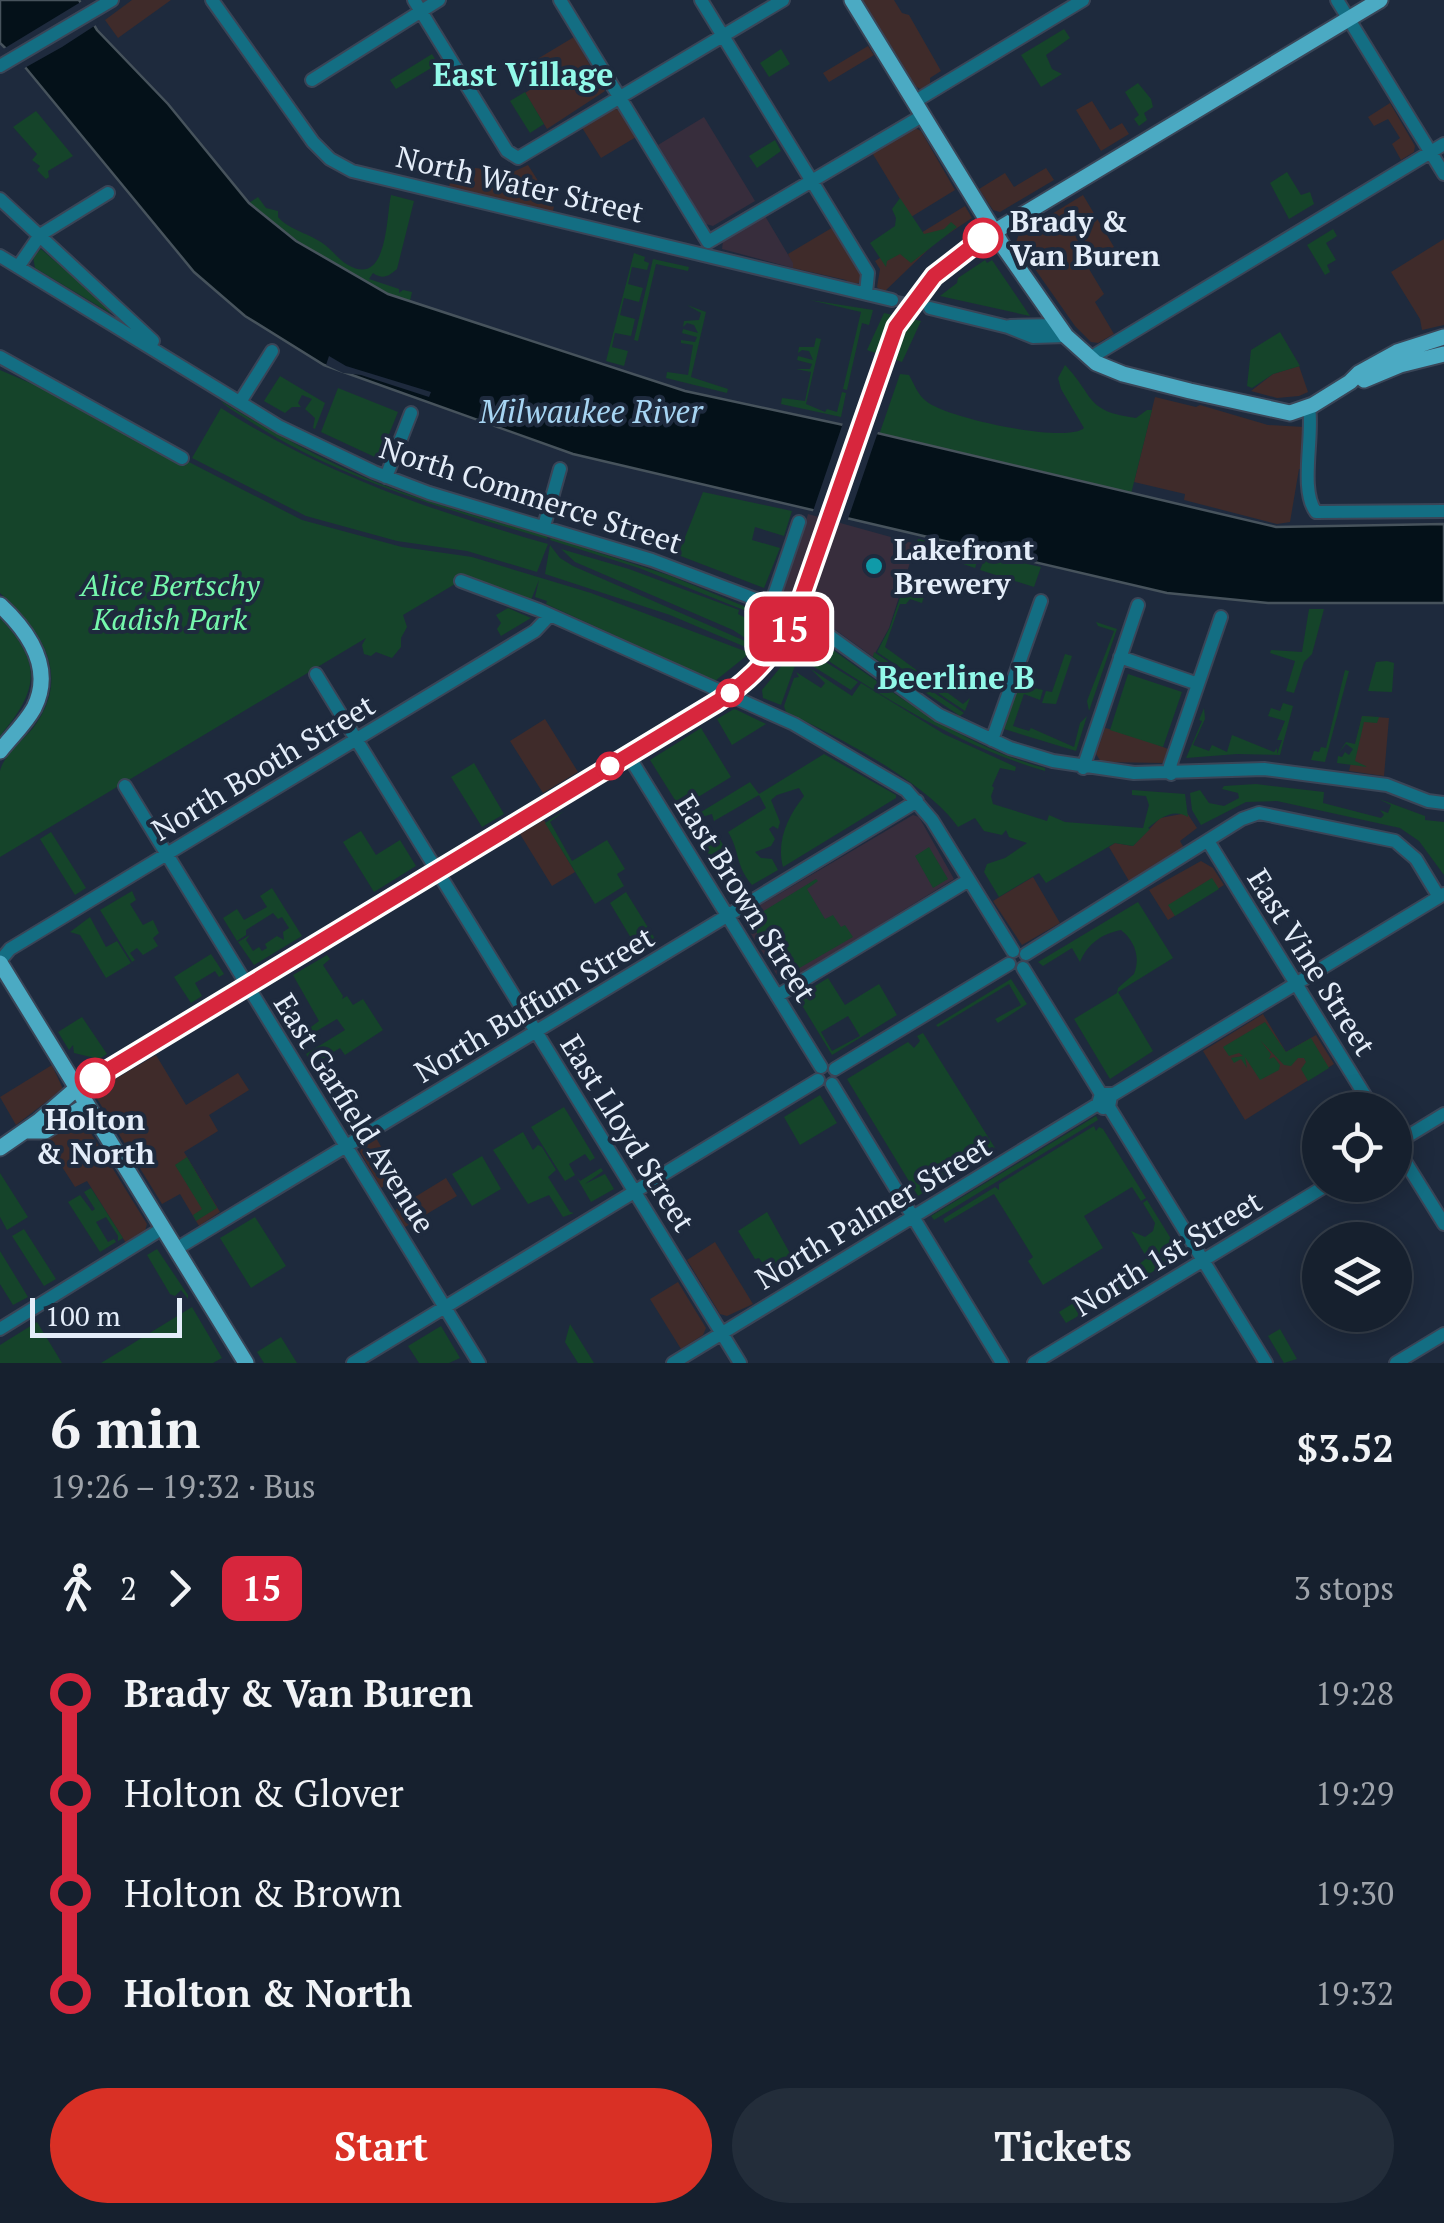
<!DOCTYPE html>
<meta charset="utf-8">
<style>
:root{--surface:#16202e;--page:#232d3a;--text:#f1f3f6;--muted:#9ea3aa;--line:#353e4a;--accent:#d93025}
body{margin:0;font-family:"PT Serif",serif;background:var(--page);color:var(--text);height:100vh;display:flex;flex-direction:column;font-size:38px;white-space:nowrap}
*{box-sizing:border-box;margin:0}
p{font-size:32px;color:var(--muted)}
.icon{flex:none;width:55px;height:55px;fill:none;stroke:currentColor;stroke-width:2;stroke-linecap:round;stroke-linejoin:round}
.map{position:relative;height:1363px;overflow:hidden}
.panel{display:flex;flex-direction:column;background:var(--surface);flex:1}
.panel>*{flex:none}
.badge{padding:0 20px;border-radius:15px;font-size:35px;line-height:65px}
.tools{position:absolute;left:1302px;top:1092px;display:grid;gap:20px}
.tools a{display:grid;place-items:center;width:110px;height:110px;border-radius:50%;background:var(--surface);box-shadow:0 5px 25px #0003,0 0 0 2px var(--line);font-size:50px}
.scale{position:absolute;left:30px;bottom:25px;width:152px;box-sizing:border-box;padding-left:10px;border:5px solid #e4edf9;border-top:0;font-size:28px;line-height:35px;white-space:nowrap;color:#e4edf9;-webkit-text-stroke:8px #1e2a3d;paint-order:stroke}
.map>.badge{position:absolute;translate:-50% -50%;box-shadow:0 0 0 5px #fff}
.legs{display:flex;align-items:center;gap:15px;height:110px;padding:0 50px;font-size:32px}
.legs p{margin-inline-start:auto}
.headline{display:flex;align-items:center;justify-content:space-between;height:170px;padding:0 50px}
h1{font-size:55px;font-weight:700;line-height:75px}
.button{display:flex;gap:20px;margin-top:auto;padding:20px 50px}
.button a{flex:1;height:115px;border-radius:60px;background:var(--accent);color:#fff;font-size:40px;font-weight:700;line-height:115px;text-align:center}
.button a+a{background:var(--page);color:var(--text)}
ul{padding:0 50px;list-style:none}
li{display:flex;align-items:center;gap:35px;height:100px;font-size:38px}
li i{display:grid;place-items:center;width:15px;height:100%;margin:0 12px;background:currentColor}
li i::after{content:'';width:25px;height:25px;margin:-12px;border:8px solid;border-radius:50%;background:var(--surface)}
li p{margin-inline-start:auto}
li:first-child i{background:linear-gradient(#0000 50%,currentColor 0)}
li:last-child i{background:linear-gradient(currentColor 50%,#0000 0)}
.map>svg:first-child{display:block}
.commercial{fill:#3f2b2a}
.industrial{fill:#372d3c}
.green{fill:#15442a;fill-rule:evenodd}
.water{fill:#041119;stroke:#47535c;stroke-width:2.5}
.pier{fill:#1e2a3d}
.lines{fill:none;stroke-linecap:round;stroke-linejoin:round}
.minor-tunnel{stroke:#3c4759;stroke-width:12;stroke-dasharray:12 6;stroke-linecap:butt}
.minor-casing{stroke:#3a4557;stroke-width:16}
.major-casing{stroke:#3a4557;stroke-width:19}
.minor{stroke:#136e83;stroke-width:12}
.major{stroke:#4baac3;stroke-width:15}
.line-1-casing{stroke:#fff;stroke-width:22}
.line-1{stroke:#d7263d;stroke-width:15}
.stop-1-dot{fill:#fff;stroke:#d7263d;stroke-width:5}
.culture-dot{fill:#0f9aa8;stroke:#1e2a3d;stroke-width:4}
.labels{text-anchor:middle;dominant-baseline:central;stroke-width:8;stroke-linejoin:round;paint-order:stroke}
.street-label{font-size:30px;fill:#e4edf9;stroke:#1e2a3d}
.stop-label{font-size:30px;font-weight:bold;fill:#e4edf9;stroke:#1e2a3d;text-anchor:start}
.poi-label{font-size:30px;font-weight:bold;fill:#e4edf9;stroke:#1e2a3d;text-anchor:start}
.park-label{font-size:30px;font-style:italic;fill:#75f8ac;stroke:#1e2a3d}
.neighbourhood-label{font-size:32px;font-weight:bold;fill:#92f9e9;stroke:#1e2a3d}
.water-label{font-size:32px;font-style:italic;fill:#a7d5f3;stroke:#1e2a3d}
</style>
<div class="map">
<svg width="1444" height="1363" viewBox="0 0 1444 1363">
<rect width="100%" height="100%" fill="#1e2a3d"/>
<!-- commercial -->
<path class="commercial" d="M132,0H171L118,38L105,20Z
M862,0H894L902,13L909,15L941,71L930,78V85L922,90L915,86Z
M574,37L605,91L547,129L525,93L540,83L529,64Z
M868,46L874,55L829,82L823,73Z
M1092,101L1110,130L1122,123L1129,134L1101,151L1076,110Z
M1390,103L1415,146L1414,152L1401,160L1392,144L1400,138L1388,119L1374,126L1368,117Z
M614,108L620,111L636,137L601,158L581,126Z
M913,127L921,131L955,190L911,217L871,151Z
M528,165L554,206L553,211L449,187L452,174L457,172L474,168L515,171Z
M1046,168L1054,180L1000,212L993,210L979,189L1005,173L1014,187Z
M1083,195L1114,247L1086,264L1104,294L1095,302L1114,334L1098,343L1091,342L1075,326L1016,242L1019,234Z
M965,206L972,218L936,242L884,292L880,290L877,287L880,269L875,261Z
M835,226L862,272L859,283L849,284L846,280L793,268L788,254Z
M1444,239V325L1422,330L1420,319L1391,272Z
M1299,366L1308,392L1299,396L1277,398L1251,391L1273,374Z
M1155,397L1196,407L1200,405L1268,425L1304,427L1302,469H1299L1290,522L1277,524L1184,500L1185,494L1134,482Z
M1362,716L1389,718L1384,776L1349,771Z
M545,719L578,772L543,793L510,741Z
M1105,728L1129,733L1168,749L1163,763L1101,762L1096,754Z
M1187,813L1197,828L1180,841L1184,848L1129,881L1109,847L1115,843L1133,846L1160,818Z
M544,820L575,872L552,886L520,834Z
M1201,861L1213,868L1224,885L1168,920L1149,890Z
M1033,877L1060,923L1022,945L993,901Z
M1263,1014L1286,1052L1316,1035L1334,1064L1245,1120L1203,1051Z
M156,1055L186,1105L238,1073L249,1090L209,1115L218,1131L184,1152L220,1212L199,1226L180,1194L162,1204L96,1097L97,1090Z
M52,1065L63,1089L16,1125L0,1097Z
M81,1117L147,1224L145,1231L126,1243L87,1181L75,1187L43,1137Z
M376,1138L399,1177L381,1188L360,1152L362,1146Z
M446,1178L457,1196L405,1227L395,1211L397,1208Z
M715,1242L753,1304L727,1316L720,1314L687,1260Z
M678,1282L706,1328L703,1335L681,1349L650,1299Z"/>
<!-- industrial -->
<path class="industrial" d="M704,117L755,201L713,226L706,224L658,145Z
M765,216L793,263V268L722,249L723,241Z
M808,514L916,544L889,628L873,657L819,618L781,598Z
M913,815L919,817L954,879L787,982L780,980L744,923L745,914Z"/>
<!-- green -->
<path class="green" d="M1064,29L1070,38L1046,55L1052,69L1062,74L1041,87L1021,55Z
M781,49L790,64L769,77L760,63Z
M432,54L438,64L396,89L390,80Z
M1138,83L1151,99L1153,107L1144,113L1147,120L1139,126L1134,119L1139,115L1125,92Z
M525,92L544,124L530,133L510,101Z
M36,111L73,156L48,171L49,177L46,179L37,170L40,166L32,160L37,154L13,127Z
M775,140L781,151L757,168L749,156Z
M1287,172L1301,195L1310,192L1314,204L1289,219L1270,183Z
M391,195L414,201L397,269C389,276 383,280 373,273L369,279L399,289V293L403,290L412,292L410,301C351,283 297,242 249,203L258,197L266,208L278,211V217C290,231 310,233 325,245C333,251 339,260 348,265C388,288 386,217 391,195Z
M900,198L924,234L944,229L951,222L957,227L911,263L900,254L887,261L886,267L870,243L895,226L896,218L892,209Z
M1333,229L1337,236L1326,243L1336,260L1327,265L1330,272L1325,275L1307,245Z
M41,249L112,310L110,313L35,268L33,257Z
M634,253L645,257L644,261L649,263L647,270L632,267L628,284L643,288L639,302L624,298L620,315L635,319L631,336L615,333L612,347L628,351L624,366L606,361Z
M653,259L689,267L688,271L656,264L638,341L634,340Z
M985,260L987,263L992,260L1030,316L940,296L957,283L958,278Z
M810,300L873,310L869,325L862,323L847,390L843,389L861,312Z
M687,305L706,312L691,377L728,389L727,393L666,378L667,372L688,375L693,345L681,343V340L695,342L697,337L682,333L683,329L698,333L694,325L687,323L683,327L684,321L699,320L701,313Z
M884,313L921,321L902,362L867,350Z
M1280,332L1300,366L1273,374L1252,388L1247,386L1251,350Z
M816,338L821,339L806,404L825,412L827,409L837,412L842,392L846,393L841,417L781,404L782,398L805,401L811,372L796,369H810L812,364L797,360L798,356L813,360L809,351L802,350L798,353L799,347H814Z
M0,362L181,466L187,461L302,520L402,547L472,557L591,593L750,653L715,681L546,604L547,601L535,597L539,580L531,600L459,574L455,584L403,615L407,627L401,638V647L392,658L376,652L371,656L364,654L362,645L366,638L0,857C0,830 0,798 0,771C3,756 23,740 33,728C73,675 41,630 0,593V370L37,386Z
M1065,365C1095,396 1084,411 1136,418L1147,410H1152L1131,494L879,435L900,374L909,375C914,384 918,395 926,401C945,418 1067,444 1084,428L1061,389L1058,378Z
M280,376L325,403L315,429L313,428L315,418L305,409L312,399L302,395L298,403L301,407H292L285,413L264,401Z
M338,388L398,412L379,459L321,432Z
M221,401C271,431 323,461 378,483C434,505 491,520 548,536L547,539C445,509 342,480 251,422C241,415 227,408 221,401Z
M221,408C330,477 425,508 548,544L537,572L467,551L397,541L306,516L192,458Z
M703,492L792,511L784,536L755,527L752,540L780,548L764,588L678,555Z
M551,537L671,576L758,612L756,615L639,568L550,540Z
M918,539L980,553L975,568L915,548Z
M550,545L560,558L573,566L745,641L747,645L743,646L670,615L545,574Z
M561,549L629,569L739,610L738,614L765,628L756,645L733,630L575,562Z
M986,555L1041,567L1034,587L980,570Z
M905,583L917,587L916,593L922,596L926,590L922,603L910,599L906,604H900L885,647L963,704L970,698L965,711L877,652L890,627Z
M508,608L531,618L501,636L497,629L501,623L496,615Z
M1309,609H1324L1312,654L1304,662L1294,693L1286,691L1295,661L1270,653L1271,650L1302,652Z
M0,618C43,663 39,690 0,736Z
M1096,622L1117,629L1089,711L1087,701L1114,631L1098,626Z
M809,633C884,685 954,744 1045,768V771C958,746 878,694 803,644Z
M801,642V647L858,682L851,690L798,657L781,705L763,698L762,690Z
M874,652L964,713L960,716L873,657Z
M1030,652L1021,685L1043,690L1040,700L1024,694L1013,726L1029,731L1031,728L1074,747L1080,723L1087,716L1076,751L1004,729Z
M1065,654L1072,656L1056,704L1042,703L1046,691L1052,692Z
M1387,661L1394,663L1392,692L1368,691L1376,662Z
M811,669L852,696L861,683L944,734L1016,767L1015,771L1000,768L992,786L994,788L991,796L993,804L1047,821L1049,815L1065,822L1143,828L1149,805L1146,796L1132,795V790L1185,794L1188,817C1173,808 1160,818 1148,828L1150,829L1133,846L1115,843L1046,883L1039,873L999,897L984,872L987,864L1005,858L1027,843L1009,837L1006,830L1002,835L984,831L975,818L958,827C929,784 835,735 786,712L784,706L794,678L799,677L796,672L821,688L825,683Z
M1345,670L1349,671L1325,762L1311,760L1314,751L1319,752L1321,747L1326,748Z
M1128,674L1182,692L1163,747L1110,730Z
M1283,703L1293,706L1280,755L1237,754L1186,758L1202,721L1199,720L1204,708L1205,719L1193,745L1209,751L1212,745L1227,752L1232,735L1274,752L1277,748V754L1282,740H1277L1285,721L1268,716L1271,708L1280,711Z
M734,709L737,710L766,724L732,745L717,719Z
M1362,716L1379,717L1377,723L1364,722L1355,761L1368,767L1337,763L1338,756L1342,757L1345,752L1349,755L1353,749L1346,744L1339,753L1346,742L1355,744Z
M701,728L731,777L680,808L650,760Z
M824,754L896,795V798L783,867C776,841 788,816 804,796L799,788L777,795L771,800L780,822L778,829L773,826L769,829L775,839L771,846L755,852L761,858L772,859L778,870L752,885C735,865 740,851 728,832L766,808L759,795L714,821L712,814L702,817L699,827L701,829L695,833L688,820L750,782L759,794Z
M474,763L504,814L482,827L451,777Z
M1256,784L1324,792L1323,803L1381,818L1384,815L1380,810L1388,813L1391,805L1379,799L1425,816V820L1444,822V875L1419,841L1400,828L1277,801L1246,802L1201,825L1192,810L1190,793L1200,790L1209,803L1224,806L1239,798L1238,793L1222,789L1224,786Z
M564,811L550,822L572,861L607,840L625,869L617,874L624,886L595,904L545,823Z
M361,831L376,855L400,840L416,866L374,892L343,842Z
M51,832L86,888L75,895L40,839Z
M719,838L748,888L734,896L704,847Z
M929,847L948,879L933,888L915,856Z
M1212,878L1219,889L1175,916L1168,905Z
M816,879L818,881L807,889L825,919L833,915L841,927L845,925L853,937L784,977L749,920Z
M272,888L302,936L254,965L238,942L250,935L246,940L253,951L259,947L262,951L267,948L265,944L277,936L284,940L283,932L289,928L282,917L278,919L273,913L246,930V935L237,941L223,918L237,909L244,920L267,907L260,896Z
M132,891L136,900L130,904L143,925L153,920L159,933L153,938L158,946L143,955L137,948L130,953L135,960L132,962L100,910Z
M626,892L657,942L640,953L610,903Z
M1138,902L1173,958L1118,992L1153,1051L1110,1079L1074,1019L1117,993L1118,988L1134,974C1141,957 1134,940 1121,930C1102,934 1088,943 1080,962L1072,948L1043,966L1038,962Z
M90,917L106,947L117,941L131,963L106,978L80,935L70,932Z
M211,954L224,974L219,977L215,971L195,983L202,996L191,1003L174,977Z
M327,955L330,959L323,965L343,996L342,999L347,996L353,1005L363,999L383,1030L345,1055L340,1048L319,1061L322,1068L317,1072L306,1054L345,1030L337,1019L298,1042L296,1038L319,1021L293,975Z
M828,978L845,1005L879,984L897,1015L832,1055L797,997ZM848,1016L860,1036L832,1051L821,1032Z
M1011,979L1027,1004L998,1023L995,1019L1021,1005L1009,984L938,1027L936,1025Z
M1332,982L1370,1044L1356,1052L1318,990Z
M82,1017L107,1054L99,1059L74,1053L73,1045L69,1050L58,1032Z
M1265,1022L1286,1052L1311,1038L1329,1068L1308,1081L1301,1069L1306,1062L1304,1058H1298L1291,1066L1284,1065L1260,1040L1271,1054L1269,1059L1274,1057L1280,1065L1279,1070L1260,1080L1245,1057L1247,1068L1241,1059L1234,1063L1231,1058L1243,1056L1239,1053L1229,1056L1223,1047Z
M923,1033L995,1148L918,1196L847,1079L908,1042L914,1048L920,1041L917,1036Z
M820,1095L837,1123L800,1145L784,1117Z
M564,1107L595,1158L590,1161L585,1154L569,1164L575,1175L565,1181L531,1127Z
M1096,1116L1098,1120L934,1220L931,1216Z
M1094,1126L1096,1131L1099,1127L1103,1129L1146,1198L1141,1201L1132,1187L1084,1216L1103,1248L1043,1285L1028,1261L1033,1257L994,1194L945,1223L943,1219L995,1187L999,1190V1184Z
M523,1132L533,1150L538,1145L542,1147L556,1170L548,1177L570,1212L574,1213L563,1217L549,1195L528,1204L493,1150Z
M482,1156L501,1189L472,1206L452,1174Z
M187,1157L217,1208L196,1221L193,1215L202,1209L175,1165Z
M601,1168L603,1171L585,1184L605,1174L614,1189L591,1202L577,1178L580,1181Z
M0,1173L28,1217L7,1230L0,1217Z
M91,1188L123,1238L118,1241V1236L106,1217L96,1222L108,1242L114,1239L116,1242L100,1252L68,1202L80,1195L92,1211L95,1209L84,1192Z
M1147,1200L1181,1255L1147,1275L1139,1276L1134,1268L1147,1258L1131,1231L1145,1237L1153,1231L1155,1223L1143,1203Z
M767,1212L797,1266L801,1267L766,1288L762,1277L764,1265L759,1258L755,1259L738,1231Z
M255,1217L286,1266L251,1288L220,1238Z
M24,1229L56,1279L44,1286L12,1236Z
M157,1249L188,1295V1299L181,1290L175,1296L170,1294L147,1255Z
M0,1251L28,1297L13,1305L0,1284Z
M1124,1272L1130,1281L1125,1289L1066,1323L1059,1312Z
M192,1307L222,1358L213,1363H101Z
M37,1322L62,1363H0V1345Z
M570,1324L594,1363H578L565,1342Z
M441,1326L460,1358L449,1363H419L408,1346Z
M1280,1329L1297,1359L1284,1363L1268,1336Z
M281,1337L297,1363H264L257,1352Z"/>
<!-- water -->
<path class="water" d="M0,0H79L97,30L168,104L249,203L296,241L388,294L685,391L839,424L1276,527L1444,524V603H1268L1167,593L573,454L324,365L245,316L194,272L25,67L0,43Z"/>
<!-- pier -->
<path class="pier" d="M84,0L99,23L62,47L21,70L0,51Z
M329,356L346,366L431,392L429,397L361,375L343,373L326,365Z
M844,420L879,429L847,522L812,514Z"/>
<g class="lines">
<!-- minor-tunnel -->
<path class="minor-tunnel" d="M892,300L930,308
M779,608L813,624"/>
<defs>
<path id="minor" d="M212,0L313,142L330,159L352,171L892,300
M414,0L507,151L518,158L783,0
M560,0L708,242
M701,0L868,273L866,293
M1337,0L1444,174
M0,66L112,0
M312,80L439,0
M914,102L1083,0
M0,199L153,341
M708,242L922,116
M0,256L280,427L374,472L429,493L652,560L779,608
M18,267L40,235L108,193
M930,308L1008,327L1033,337L1066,336
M1010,326L1056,325
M0,357L182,458
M1090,358L1444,144
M240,402L272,351
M1309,407C1314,436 1299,490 1316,512L1444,511
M386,477L411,413
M544,526L560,469
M461,581L539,610L794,724L906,790L932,820L1013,951
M771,604L799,522
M813,624L939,715L1010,748L1053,761L1134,773L1264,769L1387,785L1428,801L1444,803
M1120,657L1198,684
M316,674L740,1363
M992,740L1041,601
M628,755L821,1067
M1083,768L1138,605
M1171,774L1170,766L1221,617
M125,786L479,1363
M1208,841L1374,1110
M1026,954L1242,819L1259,813L1395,841L1416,859L1439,897
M0,961L10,949L535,631L550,615
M1023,968L1101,1094
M777,996L969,880
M835,1069L1009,964
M832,1084L1002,1363
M1111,1096L1109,1107L1103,1108L1098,1104L1101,1094H1114L1444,894
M1109,1107L1266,1363
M1395,1144L1444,1114
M1395,1145L1444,1224
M176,1249L917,801
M0,1329L163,1228
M353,1363L818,1080
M673,1363L1098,1104
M1034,1363L1327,1185
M1396,1363L1444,1334"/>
<path id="major" d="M852,0L1003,246L1066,336L1096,363L1123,374L1190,391L1290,413L1313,405L1350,382L1359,373L1397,352L1444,337
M994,232L1380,0
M1364,380L1400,365L1444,354
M0,605C29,632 54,668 34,708C25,724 11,737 0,751
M0,963L246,1363
M26,1131H45L87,1105
M0,1148L39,1121L77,1088L728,694"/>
</defs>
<!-- minor casing -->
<use href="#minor" class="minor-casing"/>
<!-- major casing -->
<use href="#major" class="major-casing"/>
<!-- minor -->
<use href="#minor" class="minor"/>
<!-- major -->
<use href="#major" class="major"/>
</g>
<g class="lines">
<defs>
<path id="line-1" d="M95,1078L717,702C754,678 780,649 798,608L896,327L934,276L983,238"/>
</defs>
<!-- line-1 casing -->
<use href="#line-1" class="line-1-casing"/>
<!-- line-1 -->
<use href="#line-1" class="line-1"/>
</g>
<!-- markers -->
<g class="stop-1-dot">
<circle cx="983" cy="238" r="18"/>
<circle cx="730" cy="693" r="12"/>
<circle cx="610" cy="766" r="12"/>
<circle cx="95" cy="1078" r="18"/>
</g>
<circle class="culture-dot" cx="874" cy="566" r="10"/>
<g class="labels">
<!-- street labels -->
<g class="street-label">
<text transform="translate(520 184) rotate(13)">North Water Street</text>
<text transform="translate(531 495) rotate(18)">North Commerce Street</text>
<text transform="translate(263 767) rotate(-31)">North Booth Street</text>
<text transform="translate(746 898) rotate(58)">East Brown Street</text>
<text transform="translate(1312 962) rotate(58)">East Vine Street</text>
<text transform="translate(534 1004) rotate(-31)">North Buffum Street</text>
<text transform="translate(355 1113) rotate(58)">East Garfield Avenue</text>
<text transform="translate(628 1133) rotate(58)">East Lloyd Street</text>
<text transform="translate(873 1212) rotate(-31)">North Palmer Street</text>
<text transform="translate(1167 1253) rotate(-31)">North 1st Street</text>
</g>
<!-- stop labels -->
<g class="stop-label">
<text x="1010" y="221">Brady &amp;<tspan x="1010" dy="34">Van Buren</tspan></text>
<text x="95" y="1119" text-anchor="middle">Holton<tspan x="95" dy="34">&amp; North</tspan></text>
</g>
<!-- poi labels -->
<g class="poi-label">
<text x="894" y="549">Lakefront<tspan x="894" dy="34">Brewery</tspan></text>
</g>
<!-- park labels -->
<g class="park-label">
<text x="170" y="585">Alice Bertschy<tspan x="170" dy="34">Kadish Park</tspan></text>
</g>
<!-- neighbourhood labels -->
<g class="neighbourhood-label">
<text x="523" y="74">East Village</text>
<text x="956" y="677">Beerline B</text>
</g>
<!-- water labels -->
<g class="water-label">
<text x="591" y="411">Milwaukee River</text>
</g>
</g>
</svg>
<div class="tools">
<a><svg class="icon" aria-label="locate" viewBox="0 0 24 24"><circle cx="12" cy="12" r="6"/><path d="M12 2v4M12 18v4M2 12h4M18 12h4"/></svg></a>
<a><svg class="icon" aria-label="layers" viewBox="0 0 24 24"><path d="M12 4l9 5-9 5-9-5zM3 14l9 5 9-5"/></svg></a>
</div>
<div class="scale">100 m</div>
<b class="badge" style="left:789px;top:629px;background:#d7263d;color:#fff">15</b>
</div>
<section class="panel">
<div class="headline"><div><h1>6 min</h1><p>19:26 – 19:32 · Bus</p></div><b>$3.52</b></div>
<div class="legs"><svg class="icon" aria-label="walk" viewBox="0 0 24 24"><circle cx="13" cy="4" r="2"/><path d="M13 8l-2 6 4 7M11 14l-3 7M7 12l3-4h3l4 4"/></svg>2<svg class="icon" aria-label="forward" viewBox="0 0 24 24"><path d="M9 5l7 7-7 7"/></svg><b class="badge" style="background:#d7263d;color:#fff">15</b><p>3 stops</p></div>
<ul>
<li><i style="color:#d7263d"></i><b>Brady &amp; Van Buren</b><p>19:28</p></li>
<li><i style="color:#d7263d"></i><span>Holton &amp; Glover</span><p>19:29</p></li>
<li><i style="color:#d7263d"></i><span>Holton &amp; Brown</span><p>19:30</p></li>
<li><i style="color:#d7263d"></i><b>Holton &amp; North</b><p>19:32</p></li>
</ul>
<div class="button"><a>Start</a><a>Tickets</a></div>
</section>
